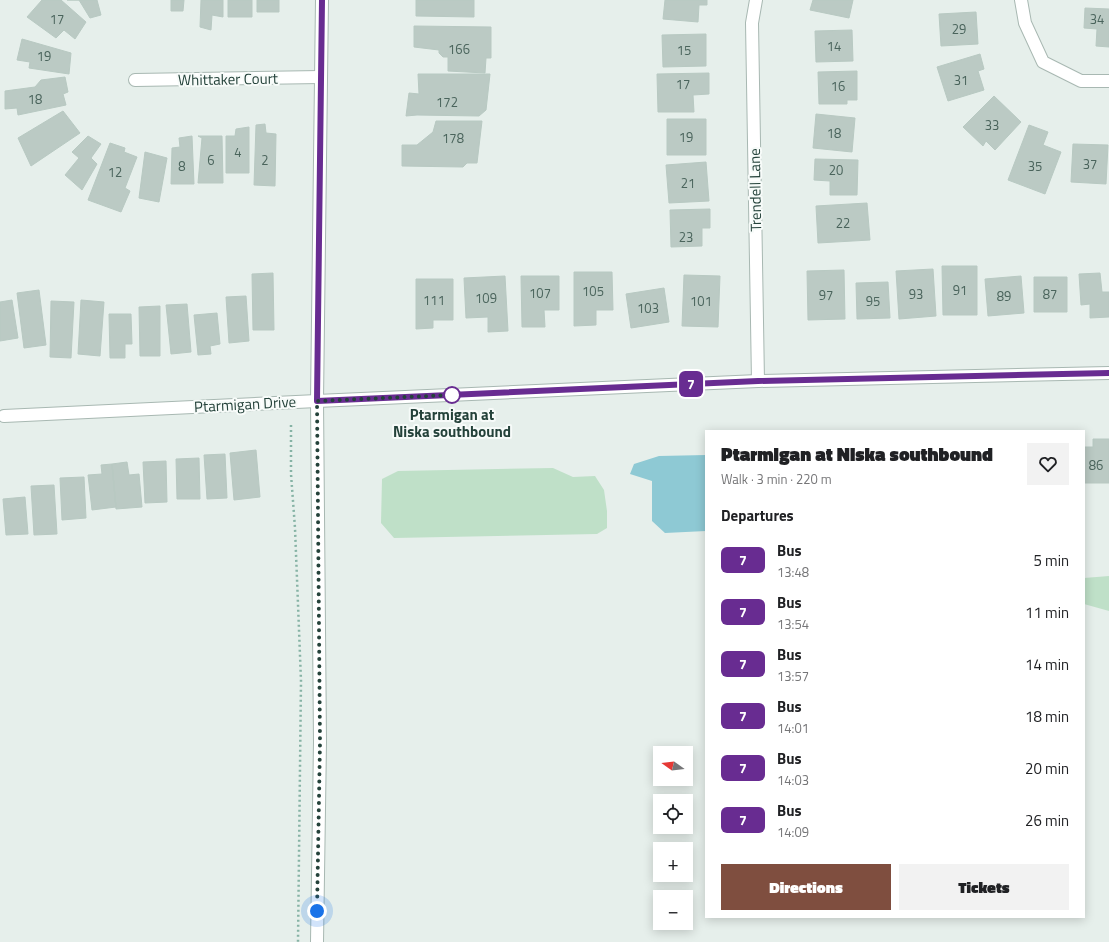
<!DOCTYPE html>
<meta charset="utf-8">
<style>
:root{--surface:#fff;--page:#f2f2f2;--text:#202124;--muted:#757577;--accent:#7f4e3f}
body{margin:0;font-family:"Titillium Web",sans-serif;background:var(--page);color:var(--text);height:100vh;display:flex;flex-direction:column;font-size:15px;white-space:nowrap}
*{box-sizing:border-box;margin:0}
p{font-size:13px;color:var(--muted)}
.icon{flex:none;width:22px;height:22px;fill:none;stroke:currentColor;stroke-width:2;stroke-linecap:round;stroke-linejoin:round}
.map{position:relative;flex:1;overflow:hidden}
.details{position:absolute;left:705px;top:430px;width:380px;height:488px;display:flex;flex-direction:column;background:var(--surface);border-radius:0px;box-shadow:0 2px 10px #0003}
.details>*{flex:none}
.badge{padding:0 8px;border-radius:6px;font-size:14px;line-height:26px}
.needle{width:26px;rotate:284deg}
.tools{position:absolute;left:653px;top:746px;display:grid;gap:8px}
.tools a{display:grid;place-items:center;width:40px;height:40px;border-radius:0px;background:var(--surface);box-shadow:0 2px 10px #0003;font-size:20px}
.you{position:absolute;width:20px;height:20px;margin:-10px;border:3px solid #fff;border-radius:50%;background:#1a73e8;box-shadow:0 0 0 6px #1a73e833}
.map>.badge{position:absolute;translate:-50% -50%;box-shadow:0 0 0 2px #fff}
h2{padding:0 16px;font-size:15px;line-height:36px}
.round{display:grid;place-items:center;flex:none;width:42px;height:42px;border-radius:0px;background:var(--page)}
.overview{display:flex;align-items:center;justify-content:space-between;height:68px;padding:0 16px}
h1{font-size:19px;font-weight:800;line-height:30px}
.action{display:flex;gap:8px;margin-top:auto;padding:8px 16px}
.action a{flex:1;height:46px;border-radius:0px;background:var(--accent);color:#fff;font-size:16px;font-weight:800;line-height:46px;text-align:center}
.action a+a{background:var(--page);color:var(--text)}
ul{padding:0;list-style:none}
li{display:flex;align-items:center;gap:12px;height:52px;padding:0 16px}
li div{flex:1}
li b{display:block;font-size:15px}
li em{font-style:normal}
li .badge{min-width:44px;font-weight:700;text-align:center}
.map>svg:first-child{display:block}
.green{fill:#bfe0c8}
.water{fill:#8ec9d4}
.building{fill:#bbcac4;stroke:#b8c9c2}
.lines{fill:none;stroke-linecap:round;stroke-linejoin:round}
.minor-casing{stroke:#a8b8b2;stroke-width:14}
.tertiary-casing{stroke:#a8b8b2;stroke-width:14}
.path{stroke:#86b3a5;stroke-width:2.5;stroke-dasharray:2 3;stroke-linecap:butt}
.minor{stroke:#fff;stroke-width:12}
.tertiary{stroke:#fff;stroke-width:12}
.line-casing{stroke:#fff;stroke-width:9}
.line{stroke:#682c91;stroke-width:6}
.walk{stroke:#24423a;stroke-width:4;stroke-dasharray:0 7.2}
.stop-dot{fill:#fff;stroke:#682c91;stroke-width:2}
.labels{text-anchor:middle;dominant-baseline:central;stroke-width:4;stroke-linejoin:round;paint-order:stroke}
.number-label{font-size:13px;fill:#4a645c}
.street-label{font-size:15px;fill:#24423a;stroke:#f7fbf9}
.stop-label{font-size:15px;font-weight:bold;fill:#24423a;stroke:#f7fbf9}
</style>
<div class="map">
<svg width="1109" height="942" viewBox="0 0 1109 942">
<rect width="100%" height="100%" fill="#e6efeb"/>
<!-- green -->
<path class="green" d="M553,468L573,477L595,476L604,490L607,511V528L597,534L394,538L381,523L382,479L398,471Z
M1109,576V611L1084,604V578Z"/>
<!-- water -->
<path class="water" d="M706,455V531L665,533L652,521V481L630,474L634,464L659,456Z"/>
<!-- building -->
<path class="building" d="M42,0H61L86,22L75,39L64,30L56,38L27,17Z
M67,0H97L101,15L90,18L79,0Z
M171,0H184L183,11H171Z
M201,0H223V17L212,15L211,30L200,27Z
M228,0H252V17H228Z
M257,0H279V12H257Z
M416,0H474V17L416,16Z
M665,0H707V5H699L698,22L663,19Z
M813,0H853L849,18L810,10Z
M1085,8L1109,9V47L1096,46L1097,29L1084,28Z
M976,12L978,44L941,46L939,14Z
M414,26L491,27V58H486L485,73L448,71V57H443L439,53V50L414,47Z
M852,30L853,61L816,62L815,31Z
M706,34V66L663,67L662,35Z
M22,39L71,53L69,74L29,68L30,62L17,60Z
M980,54L984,69L978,71L984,90L948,101L937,67Z
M857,71V100H847V104H819L818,72Z
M709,73V94L693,95L694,112H658L657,74Z
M418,74H490L486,110L479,116L417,115L406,116L409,93L419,94Z
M65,77L68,92L63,94L66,105L18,115L17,108L5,109V91L35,87L41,80Z
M994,96L1021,122L995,150L986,141L983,146L963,127Z
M63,111L80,133L31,166L18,138Z
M816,114L855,118L852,152L813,148Z
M667,119H706V155H667Z
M436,121H482L477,163H467L463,167L402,166V145H417L433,132Z
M265,124L266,133L276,134L275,186L254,185L256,125Z
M1029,125L1048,132L1043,145L1061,152L1045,194L1008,180Z
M249,127V173H226V136H235L236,129Z
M88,136L101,144L91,158L97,164L82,190L65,175L79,158L72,152Z
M192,136L194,184H171L172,148L180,147L179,138Z
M198,136H222L223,183H198L202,138Z
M110,143L125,148L124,152L137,157L125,188L130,191L121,212L88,200Z
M1073,144L1108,145L1106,184L1071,182Z
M145,152L167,158L159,202L139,198Z
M815,159L858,160L857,195H830V181L814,180Z
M706,162L709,201L669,203L666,165Z
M867,203L870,240L818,243L816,206Z
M710,209V228H702V246L671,247L670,210Z
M942,266H977V315H943Z
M933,269L936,316L899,319L896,271Z
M844,270L845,319L808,320L807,271Z
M574,272H612L613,310H596V325L574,326Z
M273,273L274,330H253L252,274Z
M1100,273L1102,292H1109V317L1090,318V304L1081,305L1079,274Z
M684,275L720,276L718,327L682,326Z
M505,276L508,331L488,332V317L466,318L464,278Z
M521,276H559V310H544L545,327H522Z
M1021,276L1024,313L988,316L985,279Z
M1034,277H1067V312H1034Z
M416,279H453V320H433V328L416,329Z
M888,282L890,318L857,319L856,283Z
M664,288L669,322L631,328L626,294Z
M39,290L46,345L24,348L17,293Z
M246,296L249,341L229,343L226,297Z
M12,300L18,338L0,341V302Z
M81,300L104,302L100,356L78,354Z
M51,301L74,302L71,358L50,357Z
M187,304L191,352L171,354L166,305Z
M160,306V356H140L139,307Z
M217,313L220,344L210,346L211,354L198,355L194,315Z
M109,314H131L132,344H125V358H110Z
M1093,439H1109V483H1084V447H1093Z
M256,450L260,497L234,500L230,453Z
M225,454L227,498L207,499L204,455Z
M199,458L200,499H177L176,459Z
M166,461L167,502L145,503L143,462Z
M127,462L129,475L139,474L142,507L116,509L112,464Z
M112,464L116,507L92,510L88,475L102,474L101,465Z
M84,477L86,518L62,520L60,478Z
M54,485L57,534L34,535L31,486Z
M25,497L28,534L6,535L3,499Z"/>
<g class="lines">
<defs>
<path id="minor" d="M756,0L752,23L758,381
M1021,0L1025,23L1043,62L1081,81H1109
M135,80L321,77
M4,416L317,401"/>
<path id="tertiary" d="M317,401L758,381L1109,373
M317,942L320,742L317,401L322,0"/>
</defs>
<!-- minor casing -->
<use href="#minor" class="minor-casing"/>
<!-- tertiary casing -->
<use href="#tertiary" class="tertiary-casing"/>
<!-- path -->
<path class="path" d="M291,425V474L295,528L301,681L298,942"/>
<!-- minor -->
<use href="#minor" class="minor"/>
<!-- tertiary -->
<use href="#tertiary" class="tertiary"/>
</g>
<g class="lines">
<defs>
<path id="line" d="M322,0L317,401L758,381L1109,373"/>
</defs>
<!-- line casing -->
<use href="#line" class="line-casing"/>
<!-- line -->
<use href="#line" class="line"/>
<!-- walk -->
<path class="walk" d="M317,911L320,742L317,401L452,395"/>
</g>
<!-- markers -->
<circle class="stop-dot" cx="452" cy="395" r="8"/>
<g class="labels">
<!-- number labels -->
<g class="number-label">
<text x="57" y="19">17</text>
<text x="1097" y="19">34</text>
<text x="959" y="29">29</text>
<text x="834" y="46">14</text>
<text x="459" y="49">166</text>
<text x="684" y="50">15</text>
<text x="44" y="56">19</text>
<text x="961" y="80">31</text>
<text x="683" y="84">17</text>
<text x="838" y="86">16</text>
<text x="35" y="99">18</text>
<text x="447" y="102">172</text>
<text x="992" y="125">33</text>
<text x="834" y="133">18</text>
<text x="686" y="137">19</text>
<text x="453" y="138">178</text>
<text x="238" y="152">4</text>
<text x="211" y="160">6</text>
<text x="265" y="160">2</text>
<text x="1090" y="164">37</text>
<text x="182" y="166">8</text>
<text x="1035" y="166">35</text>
<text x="836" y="170">20</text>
<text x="115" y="172">12</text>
<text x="688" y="183">21</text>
<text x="843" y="223">22</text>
<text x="686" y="237">23</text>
<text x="960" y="290">91</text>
<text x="593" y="291">105</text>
<text x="540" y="293">107</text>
<text x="916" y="294">93</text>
<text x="1050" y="294">87</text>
<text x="826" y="295">97</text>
<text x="1004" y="296">89</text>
<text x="486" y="298">109</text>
<text x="434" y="300">111</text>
<text x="701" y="301">101</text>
<text x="873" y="301">95</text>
<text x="648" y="308">103</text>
<text x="1096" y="465">86</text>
</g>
<!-- street labels -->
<g class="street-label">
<text transform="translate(228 79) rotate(-1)">Whittaker Court</text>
<text transform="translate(755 190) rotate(-91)">Trendell Lane</text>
<text transform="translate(245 404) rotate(-3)">Ptarmigan Drive</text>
</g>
<!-- stop labels -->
<g class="stop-label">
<text x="452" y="414">Ptarmigan at<tspan x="452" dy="17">Niska southbound</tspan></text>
</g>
</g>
</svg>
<div class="tools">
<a><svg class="needle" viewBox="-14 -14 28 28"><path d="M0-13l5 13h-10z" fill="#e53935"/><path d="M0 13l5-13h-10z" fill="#757577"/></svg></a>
<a><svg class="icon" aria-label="locate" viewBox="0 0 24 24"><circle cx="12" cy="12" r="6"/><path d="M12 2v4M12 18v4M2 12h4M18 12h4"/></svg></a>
<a>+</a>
<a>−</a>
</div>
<div class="you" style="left:317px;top:911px"></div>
<b class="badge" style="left:691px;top:384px;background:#682c91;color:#fff">7</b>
<section class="details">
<div class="overview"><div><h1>Ptarmigan at Niska southbound</h1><p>Walk · 3 min · 220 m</p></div><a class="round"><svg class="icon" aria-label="heart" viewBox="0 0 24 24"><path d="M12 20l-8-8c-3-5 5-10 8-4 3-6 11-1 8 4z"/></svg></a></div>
<h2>Departures</h2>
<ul>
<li><span class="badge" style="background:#682c91;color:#fff">7</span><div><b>Bus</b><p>13:48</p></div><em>5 min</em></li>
<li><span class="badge" style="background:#682c91;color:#fff">7</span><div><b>Bus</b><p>13:54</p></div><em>11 min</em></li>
<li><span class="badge" style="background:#682c91;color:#fff">7</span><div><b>Bus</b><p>13:57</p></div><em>14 min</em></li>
<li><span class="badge" style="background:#682c91;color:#fff">7</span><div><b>Bus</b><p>14:01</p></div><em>18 min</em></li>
<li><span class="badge" style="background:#682c91;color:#fff">7</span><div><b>Bus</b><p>14:03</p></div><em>20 min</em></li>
<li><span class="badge" style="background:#682c91;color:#fff">7</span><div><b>Bus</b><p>14:09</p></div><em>26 min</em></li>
</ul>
<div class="action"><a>Directions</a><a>Tickets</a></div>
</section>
</div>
